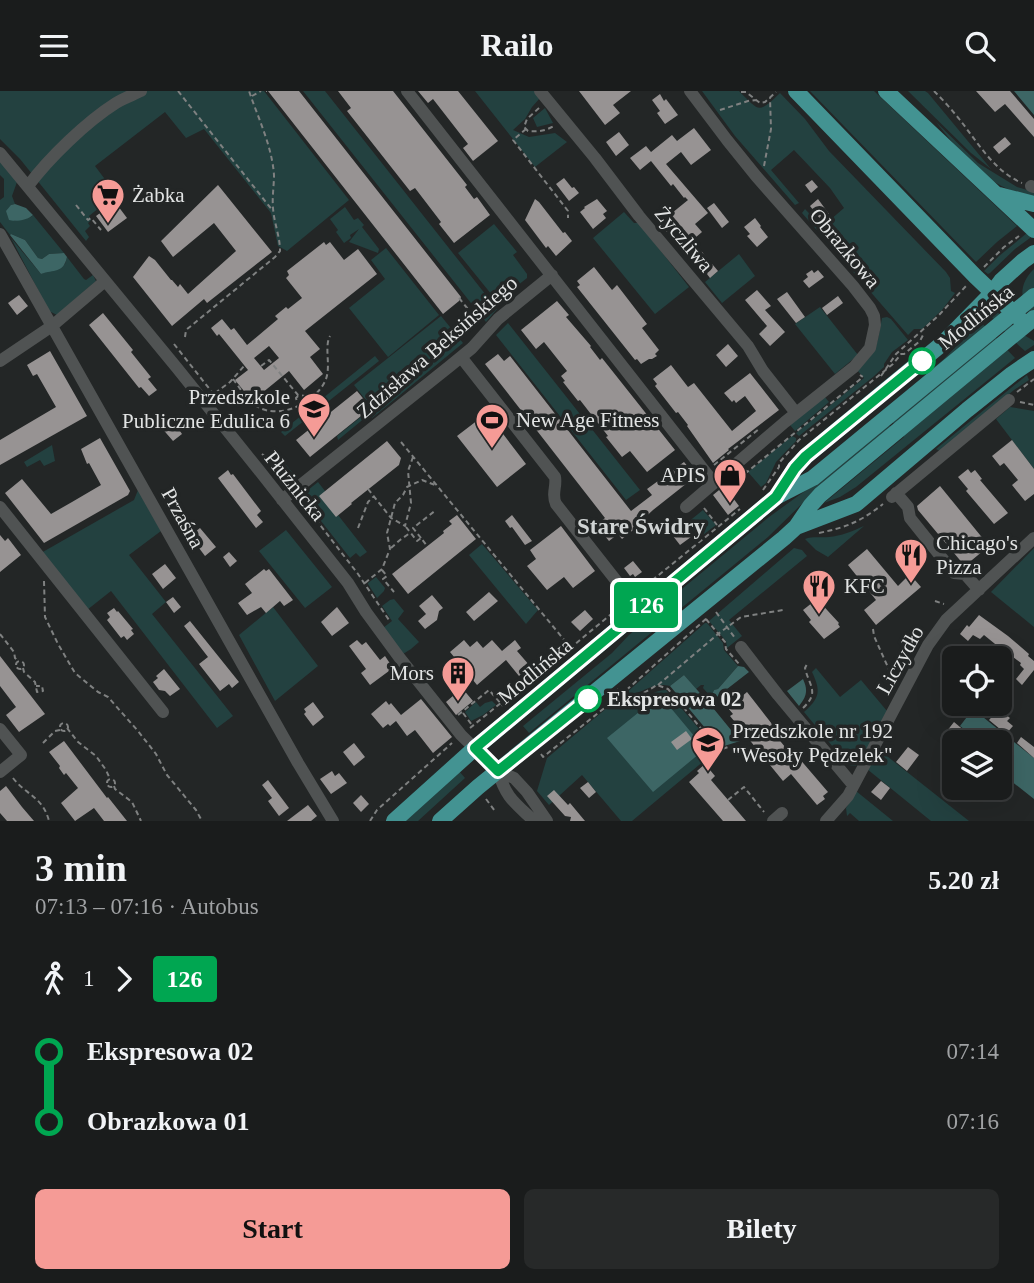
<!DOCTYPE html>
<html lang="pl">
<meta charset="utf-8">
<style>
:root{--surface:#1a1c1c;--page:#272929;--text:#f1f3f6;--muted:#9fa1a3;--line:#383a3b;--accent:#f59b96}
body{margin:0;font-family:"Times New Roman",serif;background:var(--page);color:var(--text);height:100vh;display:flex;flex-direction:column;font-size:26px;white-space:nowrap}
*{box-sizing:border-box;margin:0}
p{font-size:23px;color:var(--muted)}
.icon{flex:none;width:38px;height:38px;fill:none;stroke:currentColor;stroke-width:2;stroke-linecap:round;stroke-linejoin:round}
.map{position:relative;height:730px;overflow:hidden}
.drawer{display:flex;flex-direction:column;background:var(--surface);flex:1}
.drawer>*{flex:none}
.badge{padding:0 14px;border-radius:5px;font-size:24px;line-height:46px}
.tools{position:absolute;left:942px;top:555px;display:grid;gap:14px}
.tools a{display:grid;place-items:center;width:70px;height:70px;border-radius:10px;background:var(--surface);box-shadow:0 7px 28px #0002,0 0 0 2px var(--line);font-size:35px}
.map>.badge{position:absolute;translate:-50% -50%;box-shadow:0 0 0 4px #fff}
.legs{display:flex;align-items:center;gap:10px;height:77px;padding:0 35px;font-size:23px}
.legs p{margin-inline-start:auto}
.overview{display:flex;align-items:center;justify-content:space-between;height:119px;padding:0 35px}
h1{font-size:38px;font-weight:800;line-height:52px}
.action{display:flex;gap:14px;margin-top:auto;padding:14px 35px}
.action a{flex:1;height:80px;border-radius:10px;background:var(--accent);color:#111;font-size:28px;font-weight:800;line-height:80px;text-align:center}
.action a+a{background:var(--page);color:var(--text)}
ul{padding:0 35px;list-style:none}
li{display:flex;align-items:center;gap:24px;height:70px;font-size:26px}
li i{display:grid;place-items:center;width:10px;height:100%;margin:0 9px;background:currentColor}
li i::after{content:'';width:18px;height:18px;margin:-9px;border:5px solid;border-radius:50%;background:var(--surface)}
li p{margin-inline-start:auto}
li:first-child i{background:linear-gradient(#0000 50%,currentColor 0)}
li:last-child i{background:linear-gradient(currentColor 50%,#0000 0)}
header{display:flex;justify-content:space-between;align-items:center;height:91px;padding:0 35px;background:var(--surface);font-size:32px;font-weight:800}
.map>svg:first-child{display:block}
.green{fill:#234140}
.forest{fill:#3d6665}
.building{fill:#979393;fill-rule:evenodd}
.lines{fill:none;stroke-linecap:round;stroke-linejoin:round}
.path{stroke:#7f8181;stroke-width:2;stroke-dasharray:5 3.5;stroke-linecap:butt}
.minor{stroke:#505353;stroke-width:12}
.major{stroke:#439392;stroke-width:16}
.line-1-casing{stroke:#fff;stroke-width:16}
.line-1{stroke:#00a651;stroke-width:10}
.stop-1-dot{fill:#fff;stroke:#00a651;stroke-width:3.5}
.labels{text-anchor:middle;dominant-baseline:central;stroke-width:7;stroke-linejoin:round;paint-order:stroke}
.poi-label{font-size:21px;fill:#e2e4e4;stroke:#232626;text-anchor:start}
.street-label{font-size:21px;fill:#e2e4e4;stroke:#232626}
.stop-label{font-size:21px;font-weight:bold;fill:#e2e4e4;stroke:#232626;text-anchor:start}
.neighbourhood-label{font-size:23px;font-weight:bold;fill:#d0d4d4;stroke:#232626}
</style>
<header><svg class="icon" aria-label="menu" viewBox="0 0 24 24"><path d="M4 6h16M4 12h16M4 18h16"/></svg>Railo<svg class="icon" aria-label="search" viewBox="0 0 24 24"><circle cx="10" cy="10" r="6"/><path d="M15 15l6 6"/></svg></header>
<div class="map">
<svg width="1034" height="730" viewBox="0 0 1034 730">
<rect width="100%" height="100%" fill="#232626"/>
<!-- green -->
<path class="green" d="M0,0H264L349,109L287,160L278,155L271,122L204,38L186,47L165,21L95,75L116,103L89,125L91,129L88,132L90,135L85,140L89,146L86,150L20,68L0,48Z
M303,0H325L497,218L486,231Z
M475,0H534L540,7L532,16L525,28L513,39L529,46L555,42L567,51L535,76Z
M702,0H739C760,21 758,23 780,2L805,28L829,60L946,181L950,187L951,200L955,202L942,219L922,238H914L908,244L802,122L805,118L822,136L844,117L830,97L794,59L771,79L799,112L795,114L735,45Z
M810,0H874L1017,135L997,151L976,171Z
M908,0H925L928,2L991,78L971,62Z
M545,17L553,32L537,36L533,27Z
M936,31L978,72L1017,96L1034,101V106C1027,104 1020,102 1013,100C980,88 957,57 936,31Z
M0,69L17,91L12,105L15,113L11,114L14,130L31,126L33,124L64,162L49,163L42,168L38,167L25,149L11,143L10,144L0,131V109L4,106V88L0,84Z
M345,116L354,129L358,127L364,134L362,136L379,158L378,162L349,151L359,138L350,144L351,147L344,152L336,141L338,139L330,128Z
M624,121L634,132H639L689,196L655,223L593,147Z
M494,133L517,161L513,164L527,183V187L498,210L496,209L458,162Z
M1027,142L1030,145V147L1015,158L990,182L988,183L984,180L999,165Z
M11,147L41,183L65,173L67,166L84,188L86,189L93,184L96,190L57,224L49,220Z
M386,157L439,224L388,266L349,217L385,188L371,169Z
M739,163L755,185L722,212L705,191Z
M1034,178V227C1019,212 1018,193 1034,178Z
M820,216L858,264L835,283L795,233Z
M992,218H994L1019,241L1034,250V254L1025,260C1011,248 1000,235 988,222Z
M441,225L463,252L377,323L372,327L366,326L338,349L337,345L372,317L354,294Z
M887,226L891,228L908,249L892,261L884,273V276L873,286L799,345L796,342L864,287L857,279C878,261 877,253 882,227Z
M980,230L1015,267L856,396L840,406L824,412L904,346L884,320L945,267Z
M508,232L640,399L626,409L496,244Z
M375,265L379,270L285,345L281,341Z
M1027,284L1029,289L1014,299L940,360L936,358Z
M824,305L829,311L795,340L790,334Z
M1010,316L1034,320V378L996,328Z
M888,333L891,336L818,397L768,446L529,642L523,635L612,562L629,544L677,502L769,426L816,392Z
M792,345L796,347V350L776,371L766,392L761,396L748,381Z
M52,354L55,370L44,375L40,369L27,376L24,371Z
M277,363L297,387L293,391L288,389L291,387L286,380L283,382L271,368Z
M318,391L325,400L336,425L338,424L367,461L360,466L356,462L350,467L303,407V403Z
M138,399L161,440L129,464L166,511L152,523L233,625L217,637L111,500L87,519L41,462L134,409Z
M703,419L716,434L699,447L687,432Z
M864,435L828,466L816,459L805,448C813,445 821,447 829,446C841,445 853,440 864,435Z
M286,439L332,496L305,517L259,460Z
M482,453L538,519L526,533L469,464Z
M794,457L802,459L807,465L729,529L742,545L727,557L726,550L709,530Z
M1034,457V536L991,501Z
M376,486L385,497L384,500L377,507L368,493V492Z
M394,508L404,520L398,528L419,551L411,558L403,563L383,537L392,530L382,515L390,509Z
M273,516L318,575L275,610L239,544Z
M705,532H707L723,552L724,559L738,575L718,598L714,599L711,606L703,597L704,594H701L696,598L684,584L670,595C649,590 645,604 625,603Z
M816,577L840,606L861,589L887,620L880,633H875L871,640L875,649L856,675L848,674L804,621C820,607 821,600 812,581Z
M666,599L717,659L632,730H621L582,684L549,714L537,700L547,667L620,606L627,616C643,611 648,600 666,599Z
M492,610L496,614L483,624L471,630L465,621L476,611L480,616L485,612Z
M878,658L969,730H931L867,678Z
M459,680L465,687L418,730H404Z
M856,700L893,730H859L850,722L847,725L846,717Z"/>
<!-- forest -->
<path class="forest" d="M1014,0H1034V24Z
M15,113L26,117L33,124C28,129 15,131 9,129L6,120L11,114Z
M11,143L25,149L38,167L42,168L49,163L64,162L67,166C63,183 54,178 41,183L10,144Z
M738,575L744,576L749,581L709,612L740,650L721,656L670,595L684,584L706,609L711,606L714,599L718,598Z
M803,588C808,599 807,605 799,615L787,600Z
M660,604L705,658L653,701L607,647Z
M973,618L1034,667V708L1001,682L1007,672L999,666V651H980L960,635Z"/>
<!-- building -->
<path class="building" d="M268,0H299L461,206L459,210L443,223Z
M338,0H393L467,94L465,96L474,108L477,106L490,124L454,152L439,133L441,131L415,97L410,100L347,20L351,17Z
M418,0H458L498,50L473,70L463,57L468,53L433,8L428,12Z
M579,0H631L613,14L620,22L605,34Z
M976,0H1010L1034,28V46L1005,13L995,21Z
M660,3L664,10L666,8L678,24L665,33L657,22L660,20L652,9Z
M694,37L711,59L691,74L681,61L666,73L708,122L695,133L702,141L689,152L675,135L667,141L658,130L670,120L672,122L688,109L685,106L684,107L673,93L671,95L651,70L640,79L630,67L646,55L651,61L672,44L677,50Z
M619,41L629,54L616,65L606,51Z
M1005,46L1011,53L999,63L993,56Z
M564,87L572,97L574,96L579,102L569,110L556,93Z
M812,89L818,96L811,102L805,94Z
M218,94L272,161L207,212L204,208L172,235L133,186L149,165L155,169L171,189H172L178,196L180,193L188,203L236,160L214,132L173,166L161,150Z
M535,108L539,111L563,142L565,141L572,150L556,165L548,155L546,157L525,129Z
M597,108L607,120L603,123L606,127L593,138L580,121L585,117L584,116Z
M818,108L829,123L821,129L810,115Z
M115,111L127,127L108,141L96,125Z
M714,112L729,131L722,137L707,117Z
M755,127L761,135L760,136L768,146L757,156L747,145L750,143L744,136Z
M324,151L326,154L330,151L344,169L358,158L377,183L305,240L320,258L310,266L323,283L304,299L289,280L252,310L235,289L248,279L219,243L217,245L211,237L222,228L231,239L234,237L247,254L278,228L275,225L286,216L288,218L302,207L286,187L289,184L287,180ZM269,255L279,267L264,279L254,267Z
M697,155L718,180L710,187L690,161Z
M594,176L612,199L617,194L647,233L642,237L659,259L655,263L657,265L652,268H649L641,273L637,268L635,269L577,196L580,194L577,190Z
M812,179L814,182L818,179L824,186L809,197L803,190L808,186L806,183Z
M757,199L771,215L765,219L785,241L770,255L759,243L767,235L745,209Z
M787,201L805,226L796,232L777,208Z
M19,204L28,215L17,224L8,212Z
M838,205L843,212L827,224L822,217Z
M557,210L569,224L566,226L591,255L590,256L600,269L602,267L675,359L647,381L630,360L622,366L606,346L608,345L580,309L578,310L563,291L565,290L561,285L567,280L544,251L536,258L521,239Z
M103,222L133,259L131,261L151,286L148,288L157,299L149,305L141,296L139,297L89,234Z
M728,253L738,265L726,276L716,264Z
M50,260L87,325L0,374V349L56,316L37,283L33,285L27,274Z
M498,263L504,270L510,265L631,420L652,404L647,398L684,371L696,385L653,419L640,431L641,433L622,448L618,443L609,450L596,434L605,427L485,273Z
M671,274L688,296L694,292L732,340L756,320L745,305L736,312L734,309L732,311L724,302L750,282L779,319L728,358L729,359L713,372L687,335L688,334L678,321L676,322L655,295L657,293L653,288Z
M357,300L371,317L310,366L296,349Z
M487,322L526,373L497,396L457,345Z
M171,327L181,339L180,340L182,343L173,350L160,335Z
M100,347L130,400L128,404L44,452L5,402L22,388L51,423L72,411L101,394L89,372L87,373L81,358Z
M1012,349L1034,378V403L1025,410L1012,394L1018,389L1004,372L1000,375L992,365Z
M387,350L401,367L399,374L351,412L352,413L336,426L319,405Z
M968,378L971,382L975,379L982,388L980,389L1008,422L994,433L966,400L968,398L958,386Z
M228,379L231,384L233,383L261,420L257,424L263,431L256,437L218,387Z
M724,395L739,415L728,424L713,404Z
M940,395L989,455L966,474H964L918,419L917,415Z
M457,424L476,448L408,503L392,483L444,442L443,440L452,433L449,430Z
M512,424L532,450L525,454L512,436L510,437L505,430Z
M677,428L691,446L680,454L666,436Z
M561,435L595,480L573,497L564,486L547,499L527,475L536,468L530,459Z
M200,437L216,456L205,465L190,445Z
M0,444L5,450L8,447L21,464L0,481Z
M867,458L898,495L915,478L914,488L921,496L876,534L864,519L876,509L848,474Z
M229,461L237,470L230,476L223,466Z
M633,470L642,481L635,486L633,483L630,485L624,477Z
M165,473L176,487L163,498L152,483Z
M264,478L266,480L269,478L293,509L284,515L280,510L266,522L261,516L247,524L238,512L252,502L245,493Z
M489,501L498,510L474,530L466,521Z
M432,504L443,517L439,520L437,529L425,538L418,530L426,523L419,515Z
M173,506L181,516L174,522L166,511Z
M817,508L839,532L838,533L840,536L824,548L809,531L811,529L803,519Z
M337,516L349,532L332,545L321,531Z
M114,517L117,521L118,520L133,538L131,539L134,543L127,549L124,545L121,547L107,529L110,526L107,522Z
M585,519L593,528L580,540L571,531Z
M979,524L1008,545L1029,563L1028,565L1034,570V579L1022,594L1016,588L1024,578L1020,574L1021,572L1009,563L1002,572L999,570V567L993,565L1000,557L984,544L980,548L973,544L968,550L960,543L967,534L969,536Z
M190,530L239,591L232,597L229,593L220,600L199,573L208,566L184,535Z
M357,549L362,554L366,551L380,569L385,565L393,577L370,594L361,582L366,578L349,555Z
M464,549L470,556L477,550L483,557L492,549L502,560L515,549L521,557L517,560L530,575L519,585L506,569L477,594L450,561Z
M0,565L45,623L19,641L6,624L16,616L0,595Z
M164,578L180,598L170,605L165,600L159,599L153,591L158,587L156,585Z
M462,597L473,610L456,624L446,611Z
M747,601L779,642L776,645L795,668L798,666L828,701L823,705L825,708L817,714L791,683L783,690L730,625L733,623L728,617Z
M421,608L452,646L433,662L415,639L407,645L396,630L390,635L388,633L383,637L371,623L386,610L389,614L391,612L401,624Z
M313,611L324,626L313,635L304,623L306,621L304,618Z
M999,618L1010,627L1007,630L1013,635L1006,643L989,629Z
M954,631L966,641L958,651H951L943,645Z
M686,640L692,648L677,659L671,651Z
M1021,646L1034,656V667L1017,652Z
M64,650L107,707L108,706L127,730H104L94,717L75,730L61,712L78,697L66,682L64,684L59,677L60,675L49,661Z
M354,652L365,666L354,675L343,661Z
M908,656L919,664L907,680L896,671Z
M705,673L715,685L711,689L746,730H723L689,691L699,682L697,680Z
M332,680L335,685L339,682L347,692L331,703L320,688Z
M268,689L289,717L279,725L268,710L272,707L262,694Z
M881,690L890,697L881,709L871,701Z
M588,691L596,701L589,707L580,697Z
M6,695L22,716L34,730H7L0,722V700Z
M554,699L568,714L570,712L585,730H570L571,726L565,725L547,705Z
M361,704L369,713L361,721L353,712Z
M308,714L317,725L311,730H287Z"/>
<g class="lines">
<!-- path -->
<path class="path" d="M178,0L273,120
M266,0H267
M934,0C943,9 952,19 960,29C978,52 994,80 1022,92
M741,1H746L760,12L765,11L776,1
M252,5L261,0
M539,17L527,28L524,36L528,40C538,41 545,40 554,35
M720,19L748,10L756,9
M526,38L513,49L568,120V127
M764,75L771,38L770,7
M76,114L88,129L91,127L101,139
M984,176L1004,156L1019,145
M459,207L480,233
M185,246L186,239L275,166L280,160C280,145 274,132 273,117C272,106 274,95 274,84C272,55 258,27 249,0
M174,253L223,315
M261,275L269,269L298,304L305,305L306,308
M881,285L896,263L939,224L966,195
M233,288C240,297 248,311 258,316C281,329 317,311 326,288C331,274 324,256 330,245
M1017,301L1034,288
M215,302L230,291L245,274
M298,305L296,307L297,311L301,313
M1020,311L1034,314
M401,351L570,556
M262,363L268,368L286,390
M714,374L759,338
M745,379L747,381L863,286L860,284
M368,398L391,427L405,435L411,412L408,380L413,366
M763,399L779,376V372L799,349L893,273L901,263H904L920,250L923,244
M300,408L358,483L389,529L387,530
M704,417L717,434
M406,436L417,450L421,447L427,455
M358,437L368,411L373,406
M819,442C847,436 860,431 883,413
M421,447L413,437L436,419
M391,457L400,449L410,442
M382,479L387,485L383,488L394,501
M44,490L45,526L58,553L75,582L98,601L108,606L138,640L156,663L167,684L196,719L202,730
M365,492L382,478L390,458L387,442L395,412L403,404L407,396L422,389L435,394
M639,500L740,418
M935,510L944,513
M716,521L735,547
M706,528L725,551L726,558L739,573
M873,538L874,545L895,592
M0,543L14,561L15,567L18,570
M16 574a4 4 0 1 1 8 0a4 4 0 1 1-8 0Z
M23,577L24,581L35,591L37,601L43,600L42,595H36
M658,594L718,543L741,526L783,519
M617,598L626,609H632L657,594L668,598L719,659L728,656
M803,617C820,601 809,595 805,577L808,571
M463,622L472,634
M458,624L489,599L503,615
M60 636a4 4 0 1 1 8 0a4 4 0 1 1-8 0Z
M67,637L78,651L96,665L106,679L110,688
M470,637L544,577L551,573L621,515
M43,652L55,640L60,639
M541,663L543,666L622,603L707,527
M13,687C26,704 43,706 49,730
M107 692a4 4 0 1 1 8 0a4 4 0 1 1-8 0Z
M114,695L115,698L132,711L141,730
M486,708L495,720
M728,709L744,696L764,721
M370,730L377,719L452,652"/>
<!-- minor -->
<path class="minor" d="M407,0L714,392
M540,0L595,67L639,125L748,255L763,280L796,322
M0,62L177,277L258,378L348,492L366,521L399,566L461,644L498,680L514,687L527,701L547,730
M28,95C49,67 86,31 116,12C124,7 133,4 141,0
M1031,95L1034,96
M0,143L298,672L333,730
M461,266L555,386C557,396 551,403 556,413L640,520
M0,270L52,235L105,190
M896,402L908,416L910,427L954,482L965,483L979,499
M892,406L1009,309
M282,409L450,275L472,257L498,228L552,184
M0,416L163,621
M686,416L785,331L854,276L870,257L875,234L874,225L870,217L853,195L756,85L727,49L690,0
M741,556L778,604L853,694
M0,638L21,664L0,681
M498,680C506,707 514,711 534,730
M773,730L782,722
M826,730L848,705L928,554L946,529L1034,447"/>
<!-- major -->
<path class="major" d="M796,0L975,185L1020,228
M886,0L1034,139
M999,104L1034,113
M778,404L795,377L806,365L943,252L992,202L1001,190L1023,170L1034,162
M796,436L856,413L967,319L1012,283L1034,268
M394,730L475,657L776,406L813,387L1034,205
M440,730L478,696L784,447L796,436L811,414L820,404L1034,227"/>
</g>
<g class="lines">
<defs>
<path id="line-1" d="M588,608L498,680L475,657L776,406L795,377L806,365L922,270"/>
</defs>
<!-- line-1 casing -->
<use href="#line-1" class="line-1-casing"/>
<!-- line-1 -->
<use href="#line-1" class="line-1"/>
</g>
<!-- icons -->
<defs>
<symbol id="supermarket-pin" viewBox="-11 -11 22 30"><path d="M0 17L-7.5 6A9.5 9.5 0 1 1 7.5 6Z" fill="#f59b96" stroke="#232626"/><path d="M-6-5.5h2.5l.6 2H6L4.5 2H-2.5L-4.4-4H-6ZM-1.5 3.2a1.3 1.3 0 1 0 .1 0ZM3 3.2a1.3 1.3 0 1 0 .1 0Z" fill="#111"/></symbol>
<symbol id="school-pin" viewBox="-11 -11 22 30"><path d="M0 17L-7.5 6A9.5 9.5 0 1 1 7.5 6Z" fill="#f59b96" stroke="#232626"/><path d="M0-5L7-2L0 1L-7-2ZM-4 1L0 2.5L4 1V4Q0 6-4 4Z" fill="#111"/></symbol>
<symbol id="stadium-pin" viewBox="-11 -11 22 30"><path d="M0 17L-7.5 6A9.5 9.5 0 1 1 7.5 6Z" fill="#f59b96" stroke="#232626"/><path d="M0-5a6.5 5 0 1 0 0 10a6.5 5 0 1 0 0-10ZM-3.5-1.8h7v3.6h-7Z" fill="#111"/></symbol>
<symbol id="shop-pin" viewBox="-11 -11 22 30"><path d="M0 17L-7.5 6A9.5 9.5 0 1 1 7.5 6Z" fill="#f59b96" stroke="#232626"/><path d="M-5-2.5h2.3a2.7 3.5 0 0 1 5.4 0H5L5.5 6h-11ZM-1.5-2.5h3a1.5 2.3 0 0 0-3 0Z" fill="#111"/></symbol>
<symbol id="restaurant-pin" viewBox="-11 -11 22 30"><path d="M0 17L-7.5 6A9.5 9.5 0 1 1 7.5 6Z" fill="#f59b96" stroke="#232626"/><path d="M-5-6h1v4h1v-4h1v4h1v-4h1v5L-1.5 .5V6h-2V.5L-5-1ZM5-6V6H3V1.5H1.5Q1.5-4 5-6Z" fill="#111"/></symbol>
<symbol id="building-pin" viewBox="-11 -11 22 30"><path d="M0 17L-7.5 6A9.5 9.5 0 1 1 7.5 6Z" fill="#f59b96" stroke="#232626"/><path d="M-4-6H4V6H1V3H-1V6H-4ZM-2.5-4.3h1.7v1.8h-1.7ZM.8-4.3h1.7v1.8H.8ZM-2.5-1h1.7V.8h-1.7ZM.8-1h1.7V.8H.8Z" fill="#111"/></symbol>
</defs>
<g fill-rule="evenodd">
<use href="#supermarket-pin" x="89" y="85" width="38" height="52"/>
<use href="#school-pin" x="295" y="299" width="38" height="52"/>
<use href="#stadium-pin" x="473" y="310" width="38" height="52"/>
<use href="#shop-pin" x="711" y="365" width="38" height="52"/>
<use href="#restaurant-pin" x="892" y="445" width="38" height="52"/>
<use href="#restaurant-pin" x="800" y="476" width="38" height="52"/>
<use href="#building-pin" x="439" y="563" width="38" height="52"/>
<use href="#school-pin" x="689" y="633" width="38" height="52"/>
</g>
<!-- markers -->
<g class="stop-1-dot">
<circle cx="922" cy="270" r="12"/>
<circle cx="588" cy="608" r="12"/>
</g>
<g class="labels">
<!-- poi labels -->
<g class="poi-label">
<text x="132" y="104">Żabka</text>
<text x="290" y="306" text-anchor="end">Przedszkole<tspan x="290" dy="24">Publiczne Edulica 6</tspan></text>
<text x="516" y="329">New Age Fitness</text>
<text x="706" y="384" text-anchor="end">APIS</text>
<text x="936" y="452">Chicago's<tspan x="936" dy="24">Pizza</tspan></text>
<text x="844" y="495">KFC</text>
<text x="434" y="582" text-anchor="end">Mors</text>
<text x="732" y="640">Przedszkole nr 192<tspan x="732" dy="24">"Wesoły Pędzelek"</tspan></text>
</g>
<!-- street labels -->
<g class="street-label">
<text transform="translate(684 148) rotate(50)">Życzliwa</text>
<text transform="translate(845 157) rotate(50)">Obrazkowa</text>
<text transform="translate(976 226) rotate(-39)">Modlińska</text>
<text transform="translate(437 256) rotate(-41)">Zdzisława Beksińskiego</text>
<text transform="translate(295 395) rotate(51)">Płużnicka</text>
<text transform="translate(183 427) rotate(61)">Przaśna</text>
<text transform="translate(900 569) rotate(-61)">Liczydło</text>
<text transform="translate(535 580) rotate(-40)">Modlińska</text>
</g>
<!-- stop labels -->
<g class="stop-label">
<text x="607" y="608">Ekspresowa 02</text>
</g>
<!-- neighbourhood labels -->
<g class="neighbourhood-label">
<text x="641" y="435">Stare Świdry</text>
</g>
</g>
</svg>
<div class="tools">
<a><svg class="icon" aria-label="locate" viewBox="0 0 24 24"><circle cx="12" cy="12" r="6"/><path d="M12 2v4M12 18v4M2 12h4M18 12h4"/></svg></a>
<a><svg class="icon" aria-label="layers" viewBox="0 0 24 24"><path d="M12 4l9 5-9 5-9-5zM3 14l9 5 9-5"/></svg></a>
</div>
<b class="badge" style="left:646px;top:514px;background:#00a651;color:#fff">126</b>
</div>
<section class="drawer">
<div class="overview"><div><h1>3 min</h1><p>07:13 – 07:16 · Autobus</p></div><b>5.20 zł</b></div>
<div class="legs"><svg class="icon" aria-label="walk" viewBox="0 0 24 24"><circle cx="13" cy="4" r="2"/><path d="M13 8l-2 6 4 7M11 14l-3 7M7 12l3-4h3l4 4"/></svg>1<svg class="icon" aria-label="forward" viewBox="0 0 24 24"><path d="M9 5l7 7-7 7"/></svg><b class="badge" style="background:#00a651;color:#fff">126</b></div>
<ul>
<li><i style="color:#00a651"></i><b>Ekspresowa 02</b><p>07:14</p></li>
<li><i style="color:#00a651"></i><b>Obrazkowa 01</b><p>07:16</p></li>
</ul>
<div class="action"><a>Start</a><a>Bilety</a></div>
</section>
